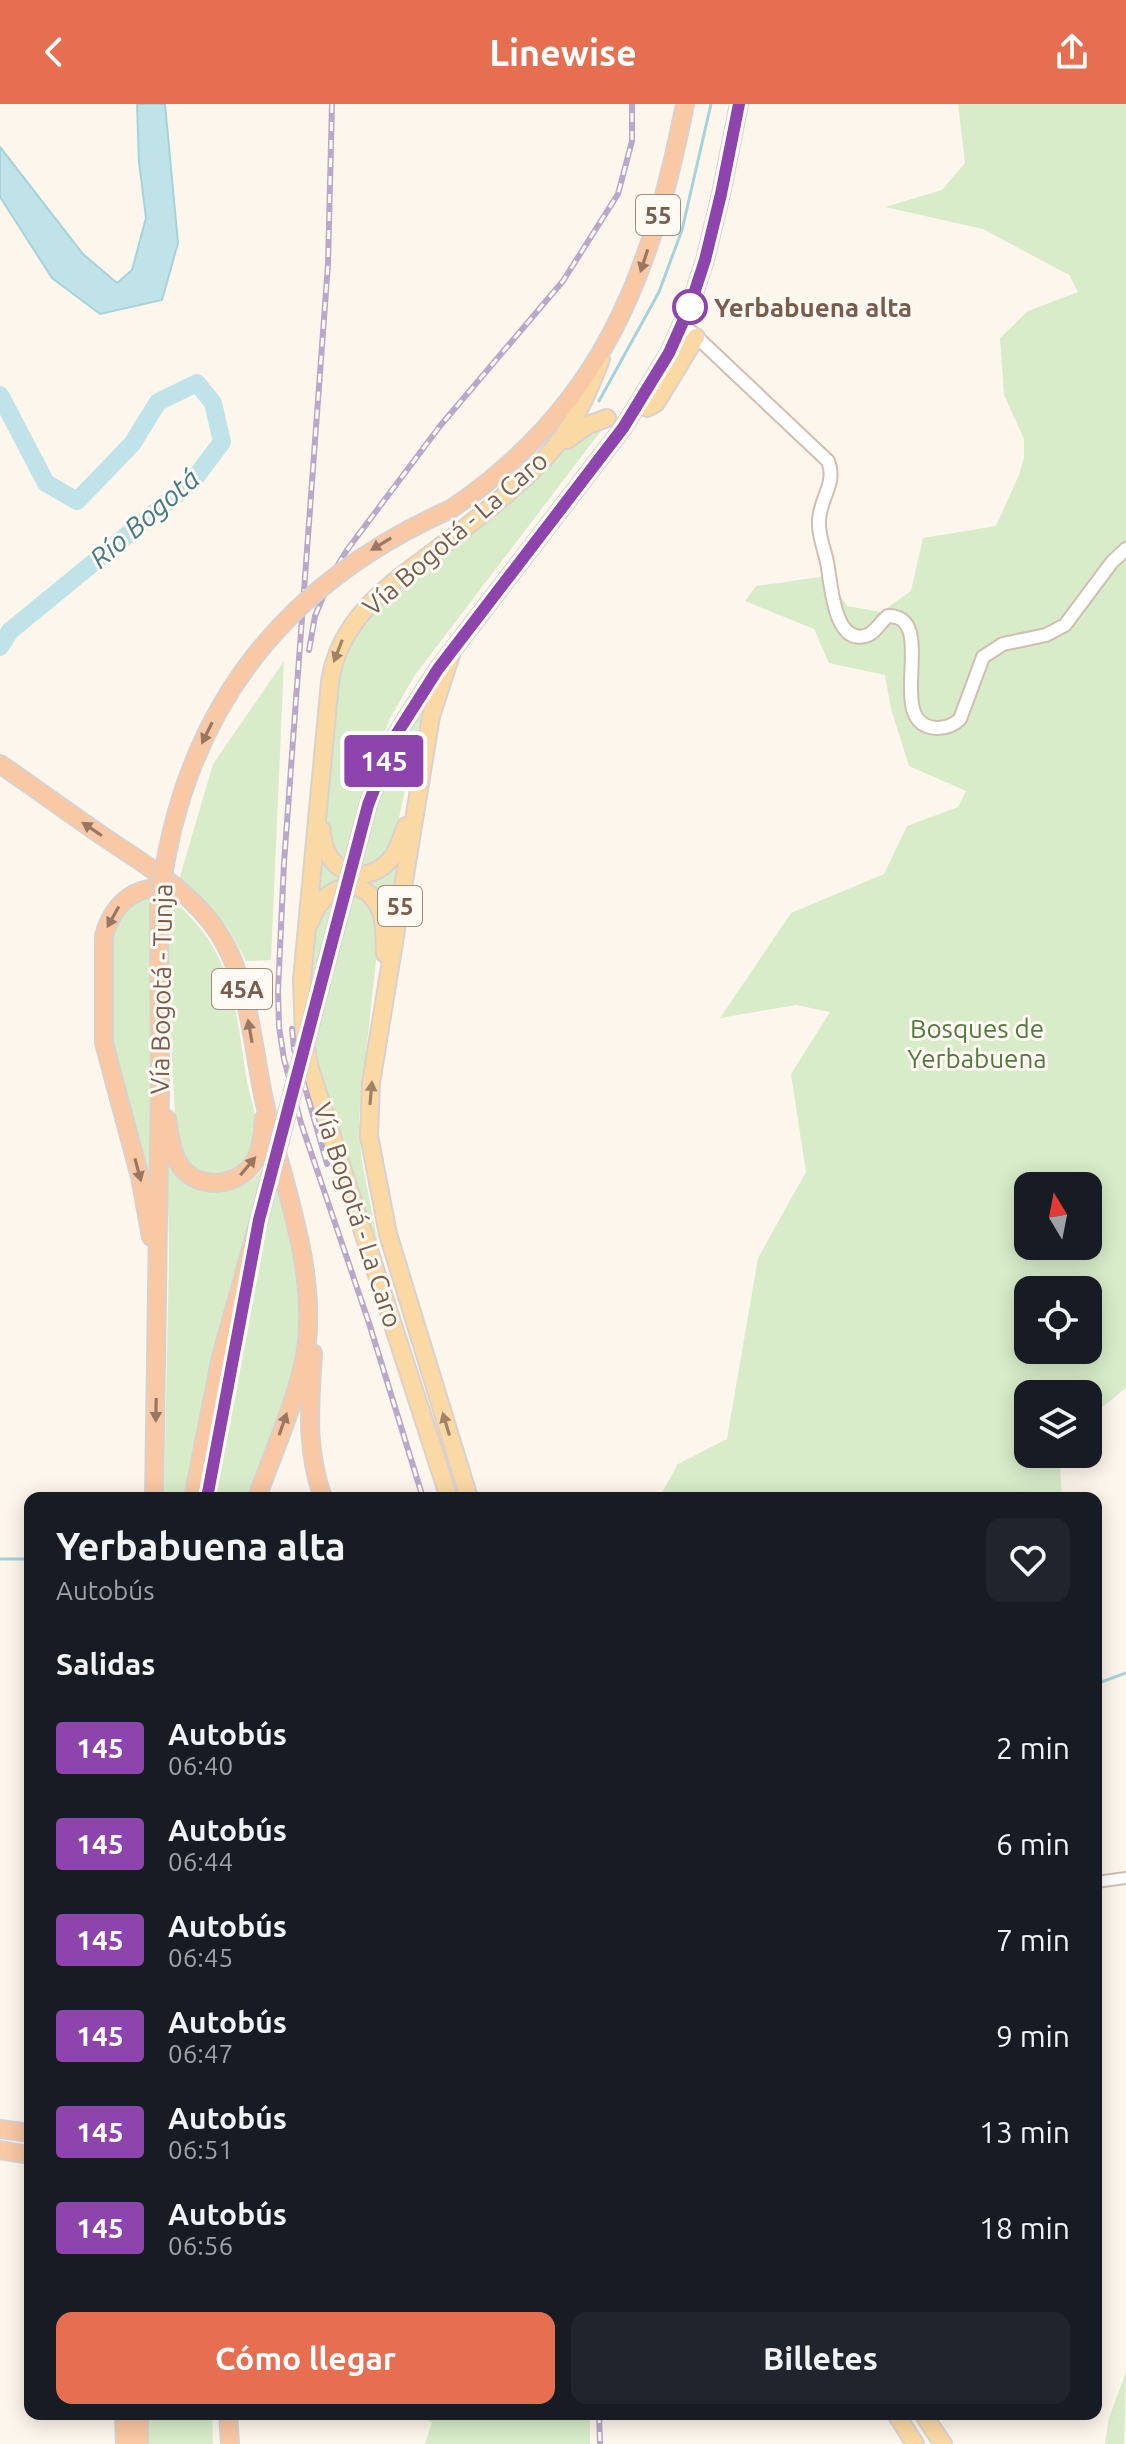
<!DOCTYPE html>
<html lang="es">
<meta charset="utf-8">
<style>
:root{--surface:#171b24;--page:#20242c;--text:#f1f3f6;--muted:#9ea1a6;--accent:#e76f51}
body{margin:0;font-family:Ubuntu,sans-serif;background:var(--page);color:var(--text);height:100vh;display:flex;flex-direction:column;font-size:30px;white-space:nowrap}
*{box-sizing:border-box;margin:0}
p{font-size:26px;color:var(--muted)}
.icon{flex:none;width:44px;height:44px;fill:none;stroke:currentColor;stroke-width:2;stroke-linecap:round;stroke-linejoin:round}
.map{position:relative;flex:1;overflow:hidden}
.sheet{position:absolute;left:24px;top:1388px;width:1078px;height:928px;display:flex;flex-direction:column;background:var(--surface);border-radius:16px;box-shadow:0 4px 20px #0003}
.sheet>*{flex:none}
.badge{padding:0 16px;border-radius:6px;font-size:28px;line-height:52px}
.needle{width:52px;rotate:350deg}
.fabs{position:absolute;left:1014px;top:1068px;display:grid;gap:16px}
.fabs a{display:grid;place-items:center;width:88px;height:88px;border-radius:16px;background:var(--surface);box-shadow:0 4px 20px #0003;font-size:40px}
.map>.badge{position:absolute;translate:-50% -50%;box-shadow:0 0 0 4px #fff}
h2{padding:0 32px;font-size:30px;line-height:72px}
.round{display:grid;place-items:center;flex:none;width:84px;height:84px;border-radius:16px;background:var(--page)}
.head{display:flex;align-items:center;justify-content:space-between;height:136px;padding:0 32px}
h1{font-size:38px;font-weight:700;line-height:60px}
.primary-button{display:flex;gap:16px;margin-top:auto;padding:16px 32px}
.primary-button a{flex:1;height:92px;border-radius:16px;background:var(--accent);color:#fff;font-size:32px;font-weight:700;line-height:92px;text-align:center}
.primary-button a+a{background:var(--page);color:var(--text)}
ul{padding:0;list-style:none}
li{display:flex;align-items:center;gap:24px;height:96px;padding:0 32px}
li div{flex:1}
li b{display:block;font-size:30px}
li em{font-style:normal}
li .badge{min-width:88px;font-weight:700;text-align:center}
header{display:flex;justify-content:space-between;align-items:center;height:104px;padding:0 32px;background:var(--accent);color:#fff;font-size:36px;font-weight:700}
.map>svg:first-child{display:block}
.green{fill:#d8ecc9;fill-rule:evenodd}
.water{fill:#bfe3e8;stroke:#a5d3da;stroke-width:2}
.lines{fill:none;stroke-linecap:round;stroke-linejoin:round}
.stream{stroke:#a5d3da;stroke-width:3}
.river{stroke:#bfe3e8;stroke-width:18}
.minor-casing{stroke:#d1beb0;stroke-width:14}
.tertiary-casing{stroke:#d1beb0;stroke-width:16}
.primary-casing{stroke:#dad1cd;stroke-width:20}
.trunk-casing{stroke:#dad1cd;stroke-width:20}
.minor{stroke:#fff;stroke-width:10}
.tertiary{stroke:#fff;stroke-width:12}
.primary{stroke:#fbd9a5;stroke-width:16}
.trunk{stroke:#f9c8a4;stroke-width:16}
.rail-casing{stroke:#b9a8c9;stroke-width:6}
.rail{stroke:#fffaf3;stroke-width:3;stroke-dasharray:9;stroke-linecap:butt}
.trunk-bridge-casing{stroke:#dad1cd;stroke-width:20;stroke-linecap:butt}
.trunk-bridge{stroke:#f9c8a4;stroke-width:16}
.oneway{fill:#9a7763}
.oneway2{fill:#a18267}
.line-casing{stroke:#fff;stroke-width:18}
.line{stroke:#8e44ad;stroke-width:12}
.stop-dot{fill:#fff;stroke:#8e44ad;stroke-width:4}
.labels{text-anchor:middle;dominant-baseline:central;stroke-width:6;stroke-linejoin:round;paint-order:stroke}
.shield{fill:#fffaf3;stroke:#a28b7f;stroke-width:2}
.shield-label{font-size:24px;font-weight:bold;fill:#7a5c4d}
.stop-label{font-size:26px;font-weight:bold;fill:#7a5c4d;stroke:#fffaf3;text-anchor:start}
.street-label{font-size:26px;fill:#7a5c4d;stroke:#fffaf3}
.park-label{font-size:26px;fill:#537a41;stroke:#fffaf3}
.water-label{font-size:28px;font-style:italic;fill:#437c86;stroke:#fffaf3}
</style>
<header><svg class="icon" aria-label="back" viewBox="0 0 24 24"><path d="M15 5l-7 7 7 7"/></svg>Linewise<svg class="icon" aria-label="share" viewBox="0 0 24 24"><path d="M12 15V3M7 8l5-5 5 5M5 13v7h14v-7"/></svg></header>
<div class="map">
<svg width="1126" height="2340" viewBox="0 0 1126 2340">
<rect width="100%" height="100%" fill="#fdf6ec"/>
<!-- green -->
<path class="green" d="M958,0H1126V1284L1088,1315V1290H1028V1350H1063L1060,1361L1062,1394H659L678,1360L727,1335L758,1154L806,1068L791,970L830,908L796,901L720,914L791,809L884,770L907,722L958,703L966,687L909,662L891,605L885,571L829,559L814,525L745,497L756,482L827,472L847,502L881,508L911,487L923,434L996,422L1019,371L1024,354V335L1004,291L1000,234L1028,207L1078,188L1069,171L983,125L885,103L942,86L965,59ZM1028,1082H1088V1142H1028ZM1028,1186H1088V1246H1028Z
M610,315L415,571L390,614L368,675L343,759C320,741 325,699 327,673C331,639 330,574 344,546C371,492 444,449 491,410C530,377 566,340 610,315Z
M284,557L271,856L246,857L228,824L179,776L213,660Z
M423,603L394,737C385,754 379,762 360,764L378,699L394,656Z
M318,747L342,772L399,750L387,816L386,805L334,780L323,785L314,796Z
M155,789L157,1099L111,938L110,829L126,799Z
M356,791C374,801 377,810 379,830L359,1013L361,1052L385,1175L314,953L309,865L317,815L329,794Z
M168,793C234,844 235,902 247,978C250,992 259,1020 257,1033C252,1060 220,1087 194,1066C187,1061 182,1049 177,1041L166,857Z
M267,1038C278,1091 298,1146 301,1200C304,1266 270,1333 248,1394H217L233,1285L265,1131L250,1127L187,1394H164L169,1153L167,1042C171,1054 173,1068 183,1077C202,1094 250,1089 262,1064C265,1057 265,1046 267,1038Z
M1126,2268L1124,2340H1105L1109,2314Z
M147,2310H212L213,2340H147Z
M411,2310H590V2340H425L432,2318Z"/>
<!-- water -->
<path class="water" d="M137,0H165L178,139L162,196L100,210L52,174L0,93V43L83,150L117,179L132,166L146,114L139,58Z"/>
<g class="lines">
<!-- stream -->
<path class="stream" d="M599,297L659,188L682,126L711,0
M0,1455H30
M1096,1580L1126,1569"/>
<!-- river -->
<path class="river" d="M0,291L46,379L77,397L132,340L158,298L197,279L213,299L222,338L192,378L10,527L0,543"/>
<defs>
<path id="minor" d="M1096,1778L1126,1774"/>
<path id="tertiary" d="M683,220L828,357C837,379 820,394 819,416C818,431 824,444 827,458C831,477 833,540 865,532C875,530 880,518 888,512C941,512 881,622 937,624C946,624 954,621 960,615L983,553L1003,540L1046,531L1065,521L1112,458L1126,445"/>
<path id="primary" d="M647,304L656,299L696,233
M567,336L588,321L607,314
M451,551L431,612L371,979L369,1032L388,1130L469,1394
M322,726C323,769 367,787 393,752C399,743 402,732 406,722
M311,817C320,786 358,767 377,800C386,814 384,835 385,850
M449,1394L309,961L304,933L302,876L330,578C340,508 401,473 452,434C484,409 516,384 544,355C572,326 587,292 601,255
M896,2310L915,2340
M923,2310L943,2340"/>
<path id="trunk" d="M451,405C601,304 651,172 685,0
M0,660C35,684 69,709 104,733C140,757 182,782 209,816C250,866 251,939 265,1000C282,1079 315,1156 307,1238C302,1285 273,1348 257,1394
M368,701L394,634L438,565L623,324L669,249L690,202L705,156L721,90L739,0
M167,1015C170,1031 171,1049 181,1063C200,1087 240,1083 255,1056C262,1044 263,1028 264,1014
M151,1133L140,1073L104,939V832C113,799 137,778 173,786
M313,1249C310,1302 305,1343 323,1394
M154,1394L160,982L159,803
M193,1394L221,1253L259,1116
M207,1394L227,1277
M0,2025L30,2029
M0,2046L30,2051
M124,2310L125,2340
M139,2310V2340
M228,2310L230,2340"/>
</defs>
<!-- minor casing -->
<use href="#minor" class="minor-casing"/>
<!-- tertiary casing -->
<use href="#tertiary" class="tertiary-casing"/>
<!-- primary casing -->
<use href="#primary" class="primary-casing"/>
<!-- trunk casing -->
<use href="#trunk" class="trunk-casing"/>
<!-- minor -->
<use href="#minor" class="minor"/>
<!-- tertiary -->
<use href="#tertiary" class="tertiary"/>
<!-- primary -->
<use href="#primary" class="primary"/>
<!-- trunk -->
<use href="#trunk" class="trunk"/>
<defs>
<path id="rail" d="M332,0L328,160L284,759L278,887L279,923L284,955L301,1019L369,1219L423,1394
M309,546L315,512L333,469L347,446L440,322L563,177L618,90L632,37V0
M292,925L294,945L327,1060
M599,2310L600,2340"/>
</defs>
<!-- rail casing -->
<use href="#rail" class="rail-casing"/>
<!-- rail -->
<use href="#rail" class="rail"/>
<defs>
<path id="trunk-bridge" d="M159,803C179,614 277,482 451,405
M259,1116L368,701"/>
</defs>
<!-- trunk-bridge casing -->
<use href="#trunk-bridge" class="trunk-bridge-casing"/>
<!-- trunk-bridge -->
<use href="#trunk-bridge" class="trunk-bridge"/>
</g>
<!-- one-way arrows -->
<defs><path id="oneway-solid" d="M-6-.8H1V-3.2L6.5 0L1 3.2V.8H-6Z" transform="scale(2)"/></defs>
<g class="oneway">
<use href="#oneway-solid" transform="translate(644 157) rotate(108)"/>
<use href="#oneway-solid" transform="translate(381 440) rotate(149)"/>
<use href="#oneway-solid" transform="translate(207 629) rotate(116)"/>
<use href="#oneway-solid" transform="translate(92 725) rotate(-146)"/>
<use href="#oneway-solid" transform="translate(113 813) rotate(119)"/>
<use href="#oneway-solid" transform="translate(250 927) rotate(-100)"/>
<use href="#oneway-solid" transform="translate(248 1062) rotate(-50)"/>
<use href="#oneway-solid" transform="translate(138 1066) rotate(75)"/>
<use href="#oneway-solid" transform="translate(156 1306) rotate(91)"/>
<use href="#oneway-solid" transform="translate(283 1320) rotate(-71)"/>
</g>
<g class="oneway2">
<use href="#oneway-solid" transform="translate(338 547) rotate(111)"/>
<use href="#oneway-solid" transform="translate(371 989) rotate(-85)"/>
<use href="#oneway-solid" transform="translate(446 1320) rotate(-107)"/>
</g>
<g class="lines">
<defs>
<path id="line" d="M207,1394L259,1116L368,701L394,634L438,565L623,324L669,249L690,202L705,156L721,90L739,0"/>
</defs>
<!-- line casing -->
<use href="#line" class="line-casing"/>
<!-- line -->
<use href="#line" class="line"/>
</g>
<!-- markers -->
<circle class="stop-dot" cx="690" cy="203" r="16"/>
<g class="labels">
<!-- shield labels -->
<g class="shield">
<rect x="636" y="91" width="44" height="40" rx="6"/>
<rect x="378" y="782" width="44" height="40" rx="6"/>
<rect x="212" y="865" width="60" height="40" rx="6"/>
</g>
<g class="shield-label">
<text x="658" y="111">55</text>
<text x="400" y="802">55</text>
<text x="242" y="885">45A</text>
</g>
<!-- stop labels -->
<g class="stop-label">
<text x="714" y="203">Yerbabuena alta</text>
</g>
<!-- street labels -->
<g class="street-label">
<text transform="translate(455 429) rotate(-41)">Vía Bogotá - La Caro</text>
<text transform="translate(161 885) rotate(-89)">Vía Bogotá - Tunja</text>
<text transform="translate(358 1111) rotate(72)">Vía Bogotá - La Caro</text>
</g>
<!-- park labels -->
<g class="park-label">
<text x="977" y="924">Bosques de<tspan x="977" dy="30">Yerbabuena</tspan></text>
</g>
<!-- water labels -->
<g class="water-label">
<text transform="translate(144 414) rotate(-41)">Río Bogotá</text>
</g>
</g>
</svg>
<div class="fabs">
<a><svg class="needle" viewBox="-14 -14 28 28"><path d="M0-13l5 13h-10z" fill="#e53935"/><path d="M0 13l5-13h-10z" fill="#9ea1a6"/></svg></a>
<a><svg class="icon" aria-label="locate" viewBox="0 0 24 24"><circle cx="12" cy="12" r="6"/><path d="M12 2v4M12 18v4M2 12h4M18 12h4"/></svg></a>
<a><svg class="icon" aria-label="layers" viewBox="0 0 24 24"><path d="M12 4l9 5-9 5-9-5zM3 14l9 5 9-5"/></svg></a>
</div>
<b class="badge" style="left:384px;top:657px;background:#8e44ad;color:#fff">145</b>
<section class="sheet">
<div class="head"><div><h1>Yerbabuena alta</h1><p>Autobús</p></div><a class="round"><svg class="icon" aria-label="heart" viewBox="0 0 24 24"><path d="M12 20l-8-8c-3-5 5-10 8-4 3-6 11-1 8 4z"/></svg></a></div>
<h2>Salidas</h2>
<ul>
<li><span class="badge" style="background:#8e44ad;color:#fff">145</span><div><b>Autobús</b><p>06:40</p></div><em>2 min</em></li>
<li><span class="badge" style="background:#8e44ad;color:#fff">145</span><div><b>Autobús</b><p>06:44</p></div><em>6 min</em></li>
<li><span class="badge" style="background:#8e44ad;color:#fff">145</span><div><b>Autobús</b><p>06:45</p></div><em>7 min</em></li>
<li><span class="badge" style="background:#8e44ad;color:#fff">145</span><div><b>Autobús</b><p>06:47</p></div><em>9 min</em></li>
<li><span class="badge" style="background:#8e44ad;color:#fff">145</span><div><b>Autobús</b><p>06:51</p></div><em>13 min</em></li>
<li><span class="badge" style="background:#8e44ad;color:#fff">145</span><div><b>Autobús</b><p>06:56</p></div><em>18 min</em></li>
</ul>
<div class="primary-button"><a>Cómo llegar</a><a>Billetes</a></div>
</section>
</div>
